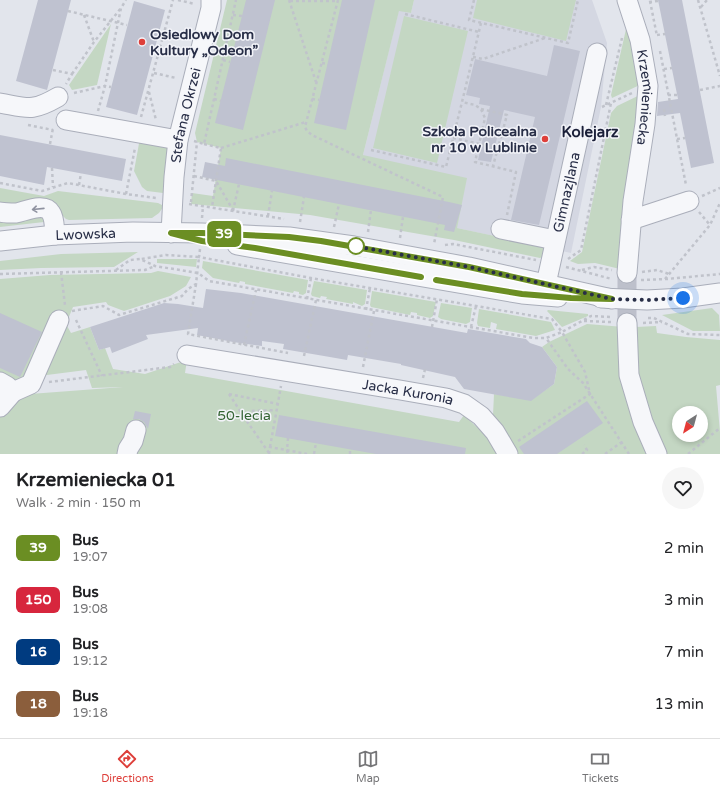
<!DOCTYPE html>
<meta charset="utf-8">
<style>
:root{--surface:#fff;--page:#f6f6f6;--text:#202124;--muted:#757577;--line:#e0e0e0;--accent:#de3f3a}
body{margin:0;font-family:"Varela Round",sans-serif;background:var(--page);color:var(--text);height:100vh;display:flex;flex-direction:column;font-size:15px;white-space:nowrap}
*{box-sizing:border-box;margin:0}
p{font-size:13px;color:var(--muted)}
.icon{flex:none;width:22px;height:22px;fill:none;stroke:currentColor;stroke-width:2;stroke-linecap:round;stroke-linejoin:round}
.map{position:relative;height:454px;overflow:hidden}
.panel{display:flex;flex-direction:column;background:var(--surface);flex:1}
.panel>*{flex:none}
.badge{padding:0 8px;border-radius:6px;font-size:14px;line-height:26px}
.needle{width:26px;rotate:216deg}
.buttons{position:absolute;left:672px;top:406px;display:grid;gap:8px}
.buttons a{display:grid;place-items:center;width:36px;height:36px;border-radius:50%;background:var(--surface);box-shadow:0 2px 6px #0003;font-size:20px}
.you{position:absolute;width:20px;height:20px;margin:-10px;border:3px solid #fff;border-radius:50%;background:#1a73e8;box-shadow:0 0 0 6px #1a73e833}
.map>.badge{position:absolute;translate:-50% -50%;box-shadow:0 0 0 2px #fff}
.round{display:grid;place-items:center;flex:none;width:42px;height:42px;border-radius:21px;background:var(--page)}
.overview{display:flex;align-items:center;justify-content:space-between;height:68px;padding:0 16px}
h1{font-size:19px;font-weight:700;line-height:30px}
ul{padding:0;list-style:none}
li{display:flex;align-items:center;gap:12px;height:52px;padding:0 16px}
li div{flex:1}
li b{display:block;font-size:15px}
li em{font-style:normal}
li .badge{min-width:44px;font-weight:700;text-align:center}
.tabs{display:flex;justify-content:space-around;align-items:center;height:56px;border-top:1px solid var(--line);background:var(--surface);font-size:11px;color:var(--muted)}
.tabs a{display:grid;justify-items:center;gap:2px}
.tabs .current{color:var(--accent)}
.map>svg:first-child{display:block}
.built{fill:#d4d7e2}
.green{fill:#c4d7c3;fill-rule:evenodd}
.building{fill:#bfc2d0}
.lines{fill:none;stroke-linecap:round;stroke-linejoin:round}
.minor-tunnel{stroke:#bdc0cb;stroke-width:19;stroke-dasharray:19 10;stroke-linecap:butt}
.minor-casing{stroke:#aaaeba;stroke-width:21}
.path{stroke:#c0c3cb;stroke-width:2.5;stroke-dasharray:3 3;stroke-linecap:butt}
.minor{stroke:#f6f7fa;stroke-width:19}
.oneway{stroke:#8f92a0}
.line-casing{stroke:#fff;stroke-width:9}
.line{stroke:#6b8e23;stroke-width:6}
.walk{stroke:#282e47;stroke-width:4;stroke-dasharray:0 7.2}
.poi-dot{fill:#de3f3a;stroke:#f3f4f9;stroke-width:1.5}
.stop-dot{fill:#fff;stroke:#6b8e23;stroke-width:2}
.labels{text-anchor:middle;dominant-baseline:central;stroke-width:3;stroke-linejoin:round;paint-order:stroke}
.poi-label{font-size:14px;font-weight:bold;fill:#282e47;stroke:#f3f4f9;text-anchor:start}
.street-label{font-size:14px;fill:#282e47;stroke:#f3f4f9}
.park-label{font-size:14px;fill:#346434;stroke:#f3f4f9}
.neighbourhood-label{font-size:15px;font-weight:bold;fill:#1a1f38;stroke:#f3f4f9}
</style>
<div class="map">
<svg width="720" height="454" viewBox="0 0 720 454">
<rect width="100%" height="100%" fill="#e2e5ec"/>
<!-- built -->
<path class="built" d="M414,0H592L607,43L601,107L571,253L457,228L363,155L399,10L411,13Z"/>
<!-- green -->
<path class="green" d="M227,0H414L411,13L399,11L363,155L467,178L457,228L546,247L542,257L540,258L454,240L310,215L191,204L192,193L213,196L221,148L197,142L195,133Z
M477,0H576L566,41L473,18Z
M404,16L468,31L437,163L373,148Z
M629,16L644,83L612,98L611,95Z
M111,24L97,85L72,90L69,85Z
M644,93L620,269L595,263L578,264L570,261L582,252L611,113L617,106Z
M140,138L165,142L168,148L166,192L163,193L147,191L142,187L134,171Z
M0,188L44,196L58,191L158,203L164,206L159,213L152,218L69,220L66,219L61,214L0,207Z
M42,213L46,220L44,222L0,227V220Z
M138,252L114,267L41,268L0,270V261L61,254Z
M157,259H197L196,267L157,263Z
M203,261L308,280L306,293L303,295L299,294V292L294,291L293,293L245,284V282L240,281L239,283L213,278L202,268Z
M158,271L191,277L186,286L170,296L124,311L108,305L106,302L73,307L66,324L71,333L90,327L99,350L105,348L113,369L145,374L187,360L185,373L459,422L464,415L486,436L497,454H0V279L50,275L151,273ZM86,370L92,388L123,387L30,394L39,376Z
M314,281L367,290L365,304L362,306L353,302V304L326,299L327,297L321,296L320,298L312,296L311,294Z
M372,291L436,302L433,316L430,318L417,315V313L411,312L410,315L371,307L370,305Z
M441,303L472,308L470,322L466,324L441,319L438,317Z
M712,308L719,315L720,331H693L662,315Z
M479,309L551,322L555,330L536,336L496,329L497,324L491,322L490,328L478,326L477,323Z
M548,310L588,314V316L562,327L547,311Z
M587,324L624,327L651,454H518L493,415L494,394L531,400L554,384L557,367L542,347L549,342Z
M656,326L657,333L686,337L720,340V385L716,386L720,432V454H667C656,429 646,404 639,377C636,361 636,344 636,327ZM679,413H701V435H679Z"/>
<!-- building -->
<path class="building" d="M38,0H71L47,90L16,81Z
M246,0H275L243,130L215,123Z
M342,0H375L346,130L314,123Z
M658,0H682L714,163L691,168L680,113L657,116L658,102L678,99Z
M134,1L165,10L137,115L106,107Z
M554,45L580,51L539,225L511,220L535,117L504,110L491,162L478,160L490,106L479,104L480,98L466,95L475,59L547,76Z
M0,135L126,159L122,181L47,167L44,185L0,176Z
M226,158L449,202L462,205L454,232L444,230L445,225L202,177L205,162L225,166Z
M206,289L241,293L467,333L468,329L526,339L530,343L542,347L557,367L554,384L531,401L464,389L455,377L401,365V364L348,355L347,360L324,356L283,349L284,344L262,341V346L233,342L197,335L198,328L146,335L148,339L112,353L110,347L99,350L90,327L164,303L178,304L203,308Z
M0,313L42,332L20,377L0,368Z
M587,401L603,423L557,454H524L519,447Z
M135,411L151,414L148,429L144,422L139,419H133Z
M279,415L466,448L465,454H376L275,436Z"/>
<g class="lines">
<!-- minor-tunnel -->
<path class="minor-tunnel" d="M627,323V273"/>
<defs>
<g id="minor">
<path id="s1" d="M627,0L640,40L648,86L645,124L633,201L627,273"/>
<path d="M0,103C28,108 32,112 58,97"/>
<path d="M66,120L178,140"/>
<path d="M0,212C5,213 11,213 16,213C26,211 45,202 51,213C55,219 54,228 55,235"/>
<path d="M631,220L689,201"/>
<path d="M501,229L555,240"/>
<path id="s2" d="M171,233L174,177L178,140L211,8V0"/>
<path id="s3" d="M0,241L55,235L133,232L202,233L289,237L354,246L469,267L612,299"/>
<path d="M237,245L522,294L558,297"/>
<path id="s4" d="M546,284L597,53"/>
<path d="M601,298L647,300L683,298L720,293"/>
<path d="M627,323L629,375L643,422L657,454"/>
<path id="s5" d="M187,355L400,390L446,398L464,404L481,416L495,432L508,454"/>
<path d="M0,382L7,386L13,392L0,407"/>
<path d="M13,392L31,384L59,320"/>
<path d="M127,454L128,449L133,441L136,430"/>
</g>
</defs>
<!-- minor casing -->
<use href="#minor" class="minor-casing"/>
<!-- path -->
<path class="path" d="M178,0L195,4
M289,0L316,82
M338,0L305,127L307,131L312,135L443,197L434,244
M474,0L469,20L568,43L578,0
M698,0L720,76
M290,1H338
M650,1L657,36
M649,2L658,1
M701,7L707,0
M68,11L127,25
M405,14L479,32
M84,15L94,42
M233,15L242,16
M481,23L462,102L475,105L481,109L485,118L475,162L516,172L507,215
M164,33L187,38
M657,35L665,34
M660,51L686,185
M473,57L483,59L545,38
M223,60L230,62
M322,63L328,64
M664,69L672,68
M53,70L72,74L66,84
M154,73L176,78
M72,74L94,42L121,8
M700,90L720,86
M149,92L156,120
M74,93L105,86L121,8L126,0
M668,95H677
M214,99L221,101
M312,99L319,100
M606,105L622,38
M602,107L632,93
M481,109L507,115L493,166
M664,109L665,116
M98,111L105,86L111,87
M141,117L173,0
M28,125L53,130
M453,138L498,148
M677,139L685,138
M194,141L204,144L236,0
M50,144L53,128
M204,144L221,148L212,207
M221,148L306,122
M371,150L446,167L462,102
M52,168L53,187
M194,176L216,181L233,210
M0,183L42,191L68,183L126,194L156,198
M79,185L81,173
M126,194L135,148
M702,196L720,188
M191,202L197,142
M189,204L284,219
M233,211L239,184
M699,212L710,225
M268,216L272,191
M202,218L203,206
M300,222L304,197
M334,227L339,204
M368,232L371,210
M400,238L403,217
M445,245L453,244L536,260
M200,249L199,257L311,278L552,319L562,332L591,316L611,317
M568,259L581,250L611,103
M566,267L612,279
M116,270L130,260L140,259L155,266L198,273L209,281L533,338H546
M582,270L594,267L612,270
M61,272L65,305
M642,272L657,270L669,274
M0,274L145,270L155,266
M665,279L710,225L720,203
M641,280L667,279L720,274
M196,284L188,334L288,353
M307,299L311,278
M366,310L370,288
M72,311L103,306L119,315L182,296L188,289L196,284L199,257L166,255L141,259
M648,318H654L688,334L720,335
M76,320L102,376
M584,321L611,322
M643,323L662,322
M432,327L437,299
M471,327L476,306
M244,345L256,290
M304,356L316,300
M363,367L374,311
M423,378L425,369
M49,382L170,367L174,364
M229,394L278,404
M229,394L244,417
M288,438L287,450L288,454
M518,441L590,394L585,372L562,332L546,338L568,369L583,383L629,454
M270,447L281,386
M269,453L244,417L250,411L277,410
M269,454L270,447L307,454
M314,454L316,443
M350,454V449
M582,454L587,450L584,445
M605,454L622,442
M688,454L720,428"/>
<!-- minor -->
<use href="#minor" class="minor"/>
</g>
<!-- one-way arrows -->
<defs><path id="oneway-shaft" d="M-6 0H5M1.5-3L5.5 0L1.5 3" fill="none" stroke-width="1.6" stroke-linecap="round" stroke-linejoin="round"/></defs>
<use class="oneway" href="#oneway-shaft" transform="translate(38 209) rotate(174)"/>
<g class="lines">
<defs>
<path id="line" d="M421,277L255,248L202,241L171,233H202L289,237L321,241L469,267L612,299L571,298L522,294L436,280"/>
</defs>
<!-- line casing -->
<use href="#line" class="line-casing"/>
<!-- line -->
<use href="#line" class="line"/>
<!-- walk -->
<path class="walk" d="M356,246H354L469,267L612,299L647,300L683,298"/>
</g>
<!-- markers -->
<g class="poi-dot">
<circle cx="142" cy="42" r="4"/>
<circle cx="545" cy="139" r="4"/>
</g>
<circle class="stop-dot" cx="356" cy="246" r="8"/>
<g class="labels">
<!-- poi labels -->
<g class="poi-label">
<text x="150" y="34">Osiedlowy Dom<tspan x="150" dy="16">Kultury „Odeon”</tspan></text>
<text x="537" y="131" text-anchor="end">Szkoła Policealna<tspan x="537" dy="16">nr 10 w Lublinie</tspan></text>
</g>
<!-- street labels -->
<g class="street-label">
<text stroke="none"><textPath href="#s1" startOffset="100">Krzemieniecka</textPath></text>
<text stroke="none"><textPath href="#s2" startOffset="119">Stefana Okrzei</textPath></text>
<text stroke="none"><textPath href="#s4" startOffset="94">Gimnazjlana</textPath></text>
<text stroke="none"><textPath href="#s3" startOffset="86">Lwowska</textPath></text>
<text stroke="none"><textPath href="#s5" startOffset="224">Jacka Kuronia</textPath></text>
</g>
<!-- park labels -->
<g class="park-label">
<text x="244" y="415">50-lecia</text>
</g>
<!-- neighbourhood labels -->
<g class="neighbourhood-label">
<text x="590" y="132">Kolejarz</text>
</g>
</g>
</svg>
<div class="buttons">
<a><svg class="needle" viewBox="-14 -14 28 28"><path d="M0-13l5 13h-10z" fill="#e53935"/><path d="M0 13l5-13h-10z" fill="#757577"/></svg></a>
</div>
<div class="you" style="left:683px;top:298px"></div>
<b class="badge" style="left:224px;top:234px;background:#6b8e23;color:#fff">39</b>
</div>
<section class="panel">
<div class="overview"><div><h1>Krzemieniecka 01</h1><p>Walk · 2 min · 150 m</p></div><a class="round"><svg class="icon" aria-label="heart" viewBox="0 0 24 24"><path d="M12 20l-8-8c-3-5 5-10 8-4 3-6 11-1 8 4z"/></svg></a></div>
<ul>
<li><span class="badge" style="background:#6b8e23;color:#fff">39</span><div><b>Bus</b><p>19:07</p></div><em>2 min</em></li>
<li><span class="badge" style="background:#d7263d;color:#fff">150</span><div><b>Bus</b><p>19:08</p></div><em>3 min</em></li>
<li><span class="badge" style="background:#003b80;color:#fff">16</span><div><b>Bus</b><p>19:12</p></div><em>7 min</em></li>
<li><span class="badge" style="background:#8b5e3c;color:#fff">18</span><div><b>Bus</b><p>19:18</p></div><em>13 min</em></li>
</ul>
</section>
<nav class="tabs">
<a class="current"><svg class="icon" aria-label="directions" viewBox="0 0 24 24"><path d="M12 3l9 9-9 9-9-9zM9 14v-3h6M13 9l2 2-2 2"/></svg>Directions</a>
<a><svg class="icon" aria-label="map" viewBox="0 0 24 24"><path d="M3 6l6-2 6 2 6-2v14l-6 2-6-2-6 2zM9 4v14M15 6v14"/></svg>Map</a>
<a><svg class="icon" aria-label="tickets" viewBox="0 0 24 24"><path d="M3 7h18v10H3zM15 7v10"/></svg>Tickets</a>
</nav>
